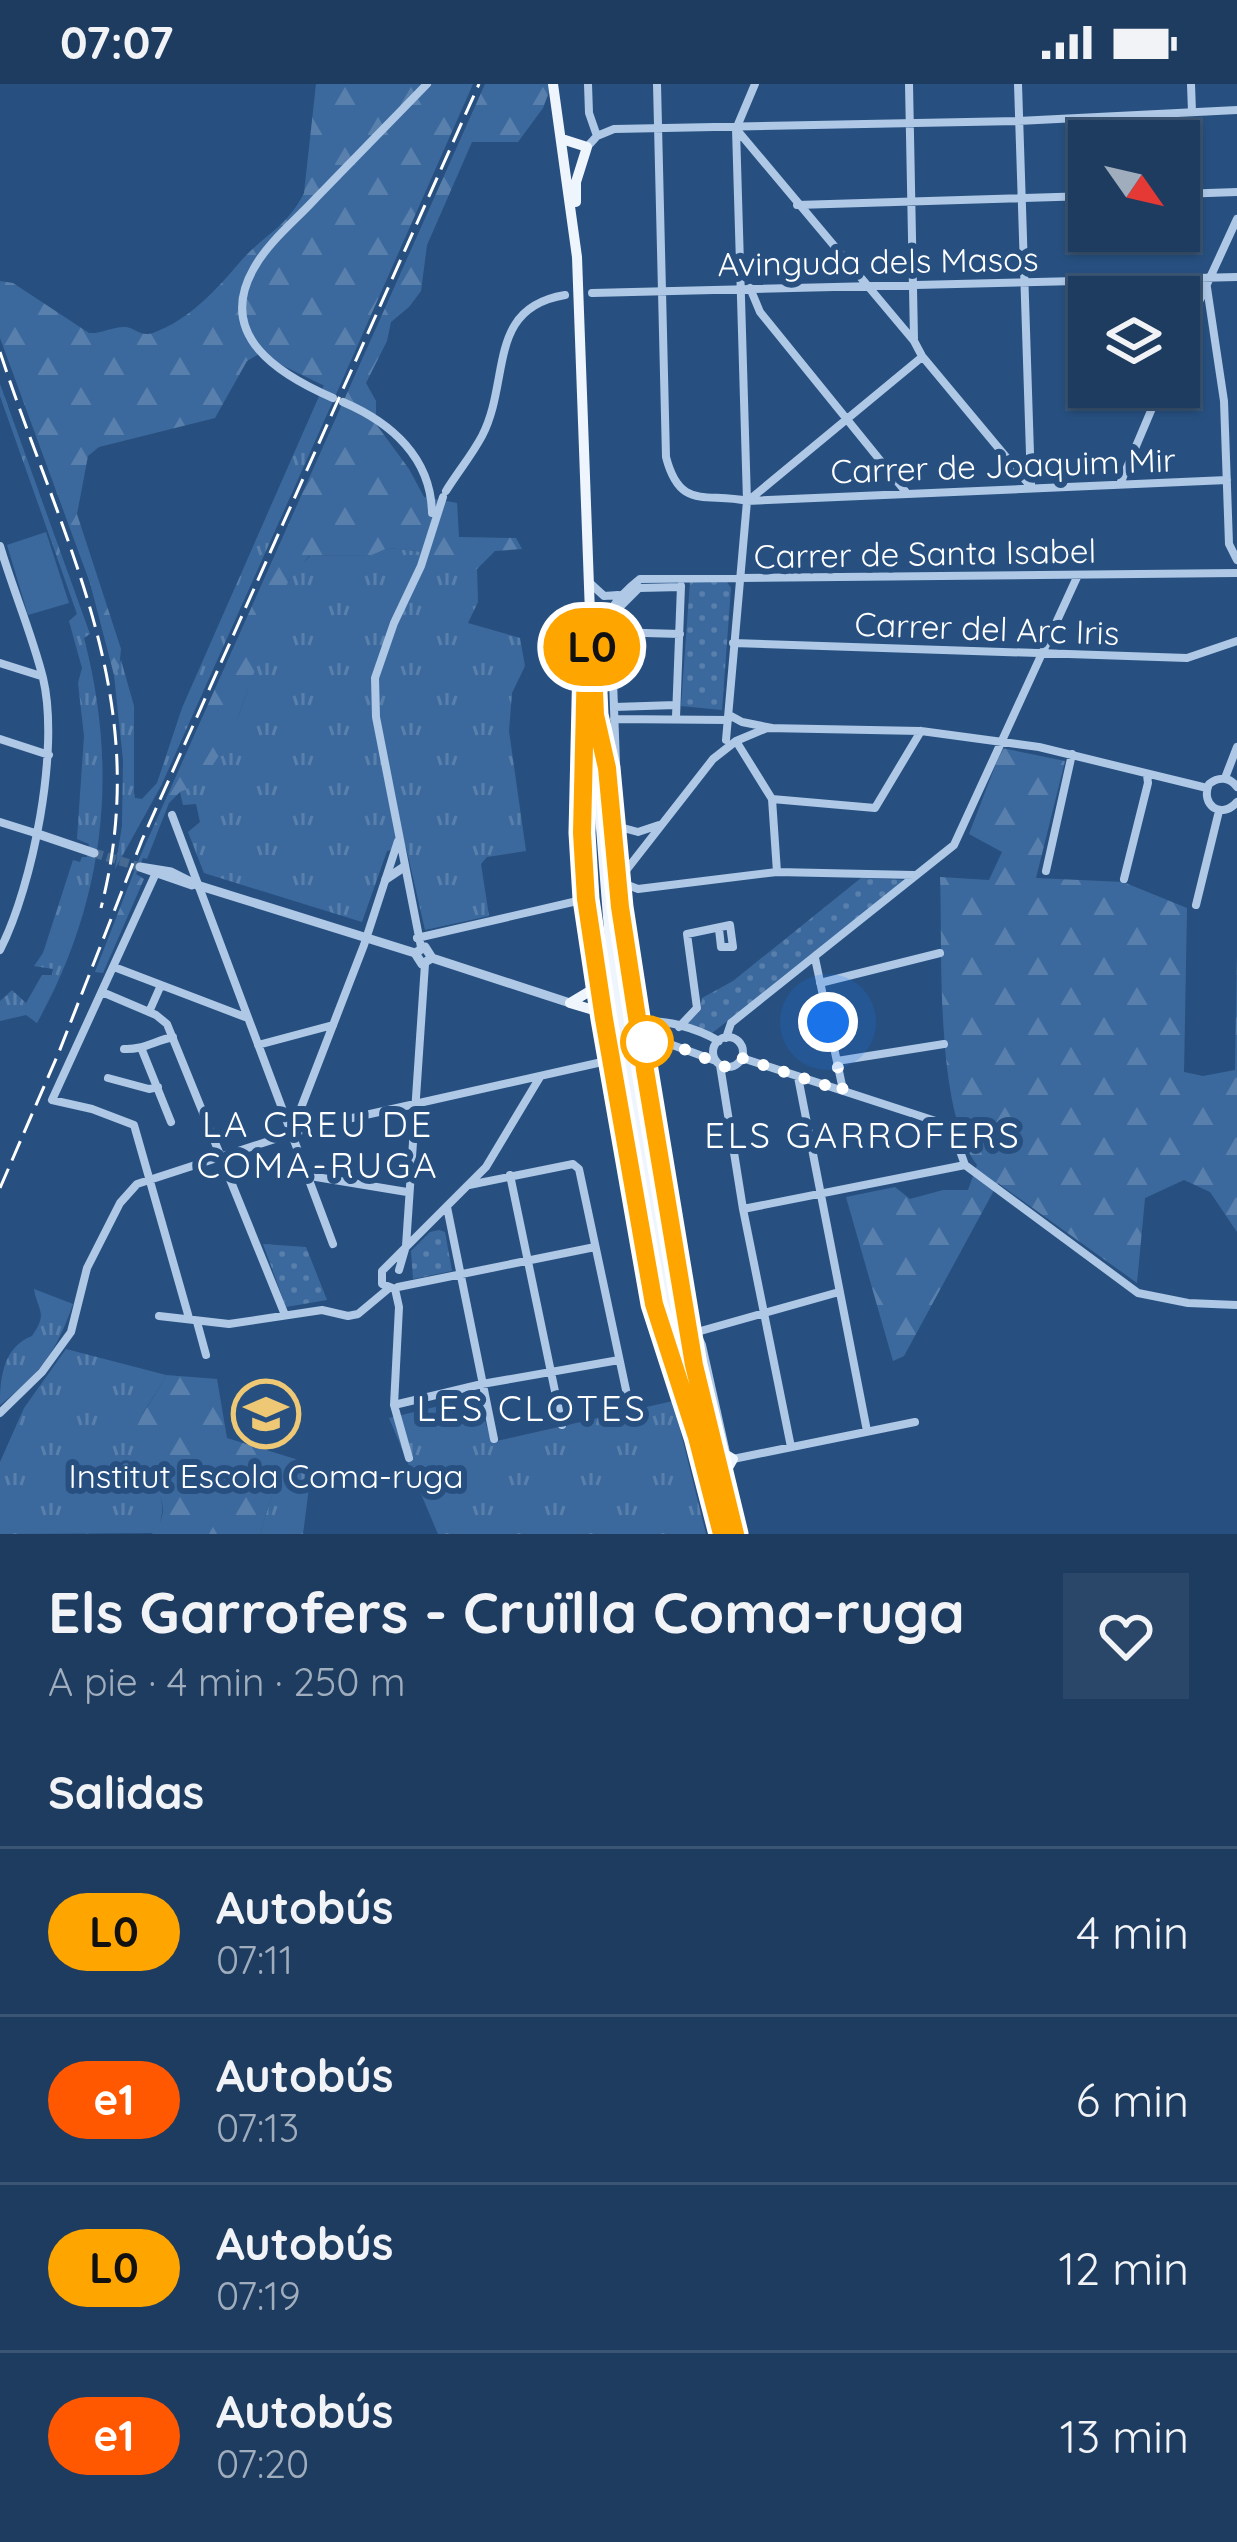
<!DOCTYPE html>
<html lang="es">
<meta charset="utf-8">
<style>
:root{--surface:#1d3c60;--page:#2a4769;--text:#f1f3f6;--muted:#a0adbd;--line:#3b5675}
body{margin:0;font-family:Quicksand,sans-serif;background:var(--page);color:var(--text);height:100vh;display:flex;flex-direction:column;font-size:45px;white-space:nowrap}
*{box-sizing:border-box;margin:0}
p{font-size:39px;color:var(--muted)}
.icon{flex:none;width:66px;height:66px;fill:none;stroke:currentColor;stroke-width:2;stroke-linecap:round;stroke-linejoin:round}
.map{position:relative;height:1450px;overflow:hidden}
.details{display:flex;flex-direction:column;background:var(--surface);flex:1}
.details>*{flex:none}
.badge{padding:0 24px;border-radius:39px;font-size:42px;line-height:78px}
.needle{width:78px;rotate:124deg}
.controls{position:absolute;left:1068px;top:36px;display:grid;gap:24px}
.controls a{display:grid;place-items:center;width:132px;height:132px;border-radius:0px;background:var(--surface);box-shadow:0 3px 9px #0004,0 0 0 3px var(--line);font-size:60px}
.you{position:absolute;width:60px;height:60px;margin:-30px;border:9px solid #fff;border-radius:50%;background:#1a73e8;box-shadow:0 0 0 18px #1a73e833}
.map>.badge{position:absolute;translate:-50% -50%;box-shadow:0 0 0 6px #fff}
h2{padding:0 48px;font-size:45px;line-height:108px}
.round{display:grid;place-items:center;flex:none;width:126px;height:126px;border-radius:0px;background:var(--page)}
.head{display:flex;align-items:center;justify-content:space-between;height:204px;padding:0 48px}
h1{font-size:57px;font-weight:700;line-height:90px}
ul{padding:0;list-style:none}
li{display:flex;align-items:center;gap:36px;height:168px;padding:0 48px;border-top:3px solid var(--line)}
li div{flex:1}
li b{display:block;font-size:45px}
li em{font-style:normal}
li .badge{min-width:132px;font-weight:700;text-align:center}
.status{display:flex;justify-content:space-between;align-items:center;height:84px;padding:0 60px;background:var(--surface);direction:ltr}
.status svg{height:33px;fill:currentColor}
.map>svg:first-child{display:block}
.grass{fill:url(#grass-tufts)}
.forest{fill:url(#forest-firs)}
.park{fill:url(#park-dots)}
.garden{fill:#3c699d}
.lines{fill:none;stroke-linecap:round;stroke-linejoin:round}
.tertiary-tunnel{stroke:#476a93;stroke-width:9;stroke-dasharray:9 4.5;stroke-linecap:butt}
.minor{stroke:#aec8e6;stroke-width:8}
.tertiary{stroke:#aec8e6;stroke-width:9}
.primary{stroke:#eff5fd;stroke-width:10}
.rail{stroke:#fff;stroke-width:3;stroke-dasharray:21 9;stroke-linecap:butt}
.line-casing{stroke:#fff;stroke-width:27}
.line{stroke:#ffa500;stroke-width:18}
.walk{stroke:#fff;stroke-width:12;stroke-dasharray:0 21.6}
.stop-dot{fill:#fff;stroke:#ffa500;stroke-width:6}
.labels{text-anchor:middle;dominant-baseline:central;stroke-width:12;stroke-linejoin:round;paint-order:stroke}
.street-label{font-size:33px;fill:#fff;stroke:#275080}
.poi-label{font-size:33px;fill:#fff;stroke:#275080}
.neighbourhood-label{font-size:36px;letter-spacing:3px;fill:#fff;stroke:#275080}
</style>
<div class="status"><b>07:07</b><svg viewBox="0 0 49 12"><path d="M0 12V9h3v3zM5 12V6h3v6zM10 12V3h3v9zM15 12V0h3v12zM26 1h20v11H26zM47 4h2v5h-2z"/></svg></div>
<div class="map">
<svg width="1237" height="1450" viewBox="0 0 1237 1450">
<defs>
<pattern id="grass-tufts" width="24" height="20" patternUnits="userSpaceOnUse" patternTransform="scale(3)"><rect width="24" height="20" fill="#3c699d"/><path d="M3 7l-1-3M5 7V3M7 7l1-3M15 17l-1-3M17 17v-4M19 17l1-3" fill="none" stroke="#5980ac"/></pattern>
<pattern id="forest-firs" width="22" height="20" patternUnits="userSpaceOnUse" patternTransform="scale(3)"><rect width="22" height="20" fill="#3c699d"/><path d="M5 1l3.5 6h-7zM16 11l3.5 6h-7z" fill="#5980ac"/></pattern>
<pattern id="park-dots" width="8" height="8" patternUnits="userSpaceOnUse" patternTransform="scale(3)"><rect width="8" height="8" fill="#3c699d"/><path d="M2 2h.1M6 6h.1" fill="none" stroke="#5980ac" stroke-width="1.8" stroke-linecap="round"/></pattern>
</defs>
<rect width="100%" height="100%" fill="#275080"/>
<!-- grass -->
<path class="grass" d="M0,300L90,550L84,554C119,688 105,817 37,939L26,931L0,937V917L12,906L26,919L42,891H52L53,885L34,882L43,869L73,776L80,778L82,773H87L89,760L77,755L84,652L78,599L82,584L69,537L77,530L0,312Z
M324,301L337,308L161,702L115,785L122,742L123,676L114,591L121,576L134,622V708L135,714L142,715L157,699L182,624Z
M388,464L417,467L477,485L478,518L468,539L520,554L525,582L512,609L509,647L526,767L487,773L481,780L489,832L425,846L406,763L387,767L362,838L204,789L188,748L200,738L196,720L183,721L180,708C250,675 251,546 296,486L310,472L372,471Z
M34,1205L73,1220C56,1269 40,1289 0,1321C0,1294 3,1263 32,1252C49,1228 37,1226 34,1205Z
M66,1265L166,1291C159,1308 143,1324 138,1341C127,1380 181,1404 155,1449L0,1450V1378L24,1324Z
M477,1313L492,1358L673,1317L706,1450H438L389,1334Z
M292,1374L312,1380L303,1450H260L275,1401Z"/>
<!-- forest -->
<path class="forest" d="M316,0H473L337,308L259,270L247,277L215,334L99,363L88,372L77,430L121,565L119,584L114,591L90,499L0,254V197L13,199L89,249C101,250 114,242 126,243C137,245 141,253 153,249C189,236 217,205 240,178C263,151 286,145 304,109Z
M485,0H552L543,24L518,58H472L427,161L421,207L409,223L391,238L387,257L366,299L376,317V340L409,385L424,413L457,419L459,453L516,454L522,465L495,467L477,485L469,486L417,467L388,464L372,471L309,472L289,496L283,509L230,655L201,699L180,708L169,719L147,775L143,774L136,790L144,795L103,889L95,888L139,775Z
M1002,664L1065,677L1036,794L1123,798L1187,824L1184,988L1203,992L1235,986L1237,871V1148L1210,1108L1184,1096L1145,1114L1137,1199L998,1099L904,1272L893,1277L846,1113L895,1103L910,1115L943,1106H968L977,1081C934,1025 943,866 940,793L989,796L1002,768L969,750Z
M166,1291L217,1295L227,1354L292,1374L275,1401L260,1450H152C185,1413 132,1389 135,1352C137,1332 158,1310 166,1291Z"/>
<!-- park -->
<path class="park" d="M690,498H727L731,504L722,626L681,622Z
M861,794L909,796L712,949L686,941L700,927L702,914L733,897Z
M439,1146L445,1148L452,1187L413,1195L411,1167L430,1148Z
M263,1160L306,1163L327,1216L286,1223Z"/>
<!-- garden -->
<path class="garden" d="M46,448L69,519L28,531L7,461Z"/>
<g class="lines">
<!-- tertiary-tunnel -->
<path class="tertiary-tunnel" d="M94,769L140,783"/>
<!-- minor -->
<path class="minor" d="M588,0L589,29L597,52
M657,0L666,373C680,427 706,408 747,417L1227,396
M909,0L914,255
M1018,0L1031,400
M1191,0L1192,28
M737,46L914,257L922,272L1031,403
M587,63L597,52L614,45L1018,37L1237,26
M1179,110L1237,108
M797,121L1089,112
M1206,197L1224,317L1229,460L1237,476
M750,204L760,228L905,407
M592,209L1237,193
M1179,261L1237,135
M333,314C280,291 215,252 254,184C269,157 296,136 316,114C353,76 390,38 427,0
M343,318C392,339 431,374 432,429
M1120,400L1161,303
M446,407C457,389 472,371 482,352C511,296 486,224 565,211
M749,416L922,273
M0,462C13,506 32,550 43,594C60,665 33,801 0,866
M591,500L604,512L618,511
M611,548L680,550
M733,559L1187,574L1237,557
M595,570C602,536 612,517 640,495L1237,489
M0,579L41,592
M614,623L676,621
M731,632L742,638L772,644
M676,633L681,502
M614,635L728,636
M0,655L49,671
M726,656L747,417L736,45L755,0
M736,657L772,715L777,788
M1225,694L1237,663
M1237,703C1230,693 1219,692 1209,700C1200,721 1221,736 1237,718
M772,715L875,724L921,647
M172,731L333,1160
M0,738L35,749
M616,742L638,748L659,741
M1046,787L1072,670
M624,789L713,675L736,657L767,644L921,647L1039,663L1207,704
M155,791L52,1016L92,1025L134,1041L189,1234
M1124,795L1148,699L1147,691
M625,799L618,736L611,540L619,524L639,504L681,503
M625,800L638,805L777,788L914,791
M1196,821L1219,727
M417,854L586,815
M421,863L376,633L375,594L394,539L421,482L443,413
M815,874L843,1006
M114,883L245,933
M820,899L940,869
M102,908L156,931L167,940L285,1231
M149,928L161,901
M638,940C660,932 698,945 719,957
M639,941L667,959L716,977
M679,943L697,924L687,850L730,841L733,863H721L719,845
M713 968a15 15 0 1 1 30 0a15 15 0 1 1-30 0Z
M726,954L731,939L954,761L1078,491
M258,961L333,941
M124,965C143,966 154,957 173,953
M142,966L171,1038
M742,974L951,1042L965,1081
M650,977L693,1242L702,1261L727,1373
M837,977L944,960
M720,981L743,1125L791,1363
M798,993L867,1347
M108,994L149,1005L158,1003
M292,1047L364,861L398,757
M965,1081L1138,1209L1188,1219L1237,1221
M510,1091L562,1341
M310,1092L407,1108
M469,1101L573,1080L579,1085L629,1320
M447,1123L494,1355
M743,1125L965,1081
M399,1186L406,1162L425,880
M398,1203L595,1163
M395,1205L382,1200V1187L486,1083L540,993
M395,1205L399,1223L394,1321L409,1374
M159,1232L229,1240L322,1226L348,1232L358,1230L388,1205
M197,1238L206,1271
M697,1248L839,1208
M394,1321L482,1300L619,1276
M0,1329L42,1288L71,1248L87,1184L120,1119L137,1100L312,1043L611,976
M733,1375L915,1338"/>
<!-- tertiary -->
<path class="tertiary" d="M35,749L94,769
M140,783L171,788L197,801L415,869L425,863L432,874L422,880L415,869
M140,783L192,801
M386,795L404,783
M432,874L570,919"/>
<!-- primary -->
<path class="primary" d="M553,0L577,173L595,667L611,871L656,1154L700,1365L722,1450
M562,55L587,63L576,98V118
M587,572L582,675L586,815L643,1168L654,1220L688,1334
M599,639L607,684L620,823L695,1281L735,1450
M570,919L607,930
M570,919L590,907L598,893
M718,1366L733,1375L722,1394"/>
<!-- rail -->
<path class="rail" d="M0,268C63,461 155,614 101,824
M0,1104L59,968L142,756L479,0"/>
</g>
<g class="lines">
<defs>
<path id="line" d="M722,1450L697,1353L654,1220L604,935L586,815L582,749L586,577L592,562L595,631L607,684L620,823L638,940L650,969L644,977L645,986L694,1281L735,1450"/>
</defs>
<!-- line casing -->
<use href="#line" class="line-casing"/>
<!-- line -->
<use href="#line" class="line"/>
<!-- walk -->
<path class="walk" d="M647,958L653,964L667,958L726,983L734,982L742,974L843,1007L828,938"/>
</g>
<!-- icons -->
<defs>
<symbol id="school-ring" viewBox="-11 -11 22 22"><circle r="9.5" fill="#275080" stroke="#eec874" stroke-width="1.5"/><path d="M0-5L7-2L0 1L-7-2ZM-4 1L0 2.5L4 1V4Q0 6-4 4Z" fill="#eec874"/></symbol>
</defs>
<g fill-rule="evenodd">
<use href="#school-ring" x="228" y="1292" width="76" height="76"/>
</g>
<!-- markers -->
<circle class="stop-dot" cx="647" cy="958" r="24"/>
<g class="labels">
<!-- street labels -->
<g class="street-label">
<text transform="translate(878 177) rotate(-1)">Avinguda dels Masos</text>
<text transform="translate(1003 381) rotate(-2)">Carrer de Joaquim Mir</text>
<text transform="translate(925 469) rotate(-1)">Carrer de Santa Isabel</text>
<text transform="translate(987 544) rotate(2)">Carrer del Arc Iris</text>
</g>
<!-- poi labels -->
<g class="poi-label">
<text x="266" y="1391">Institut Escola Coma-ruga</text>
</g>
<!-- neighbourhood labels -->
<g class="neighbourhood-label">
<text x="318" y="1039">LA CREU DE<tspan x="318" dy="41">COMA-RUGA</tspan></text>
<text x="863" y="1050">ELS GARROFERS</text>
<text x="532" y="1323">LES CLOTES</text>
</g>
</g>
</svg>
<div class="controls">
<a><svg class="needle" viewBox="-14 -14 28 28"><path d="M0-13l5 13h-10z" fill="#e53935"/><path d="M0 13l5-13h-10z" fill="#a0adbd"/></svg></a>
<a><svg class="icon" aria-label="layers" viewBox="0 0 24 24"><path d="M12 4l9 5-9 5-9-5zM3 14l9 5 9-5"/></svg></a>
</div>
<div class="you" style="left:828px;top:938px"></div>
<b class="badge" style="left:592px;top:563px;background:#ffa500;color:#111">L0</b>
</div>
<section class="details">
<div class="head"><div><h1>Els Garrofers - Cruïlla Coma-ruga</h1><p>A pie · 4 min · 250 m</p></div><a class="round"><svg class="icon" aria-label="heart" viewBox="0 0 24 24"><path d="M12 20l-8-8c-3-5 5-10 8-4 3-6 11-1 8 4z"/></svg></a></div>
<h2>Salidas</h2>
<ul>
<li><span class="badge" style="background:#ffa500;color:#111">L0</span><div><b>Autobús</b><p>07:11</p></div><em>4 min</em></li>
<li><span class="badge" style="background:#ff5800;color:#fff">e1</span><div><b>Autobús</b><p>07:13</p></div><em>6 min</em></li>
<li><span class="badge" style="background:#ffa500;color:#111">L0</span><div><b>Autobús</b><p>07:19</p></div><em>12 min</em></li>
<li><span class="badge" style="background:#ff5800;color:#fff">e1</span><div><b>Autobús</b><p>07:20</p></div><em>13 min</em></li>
</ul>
</section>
